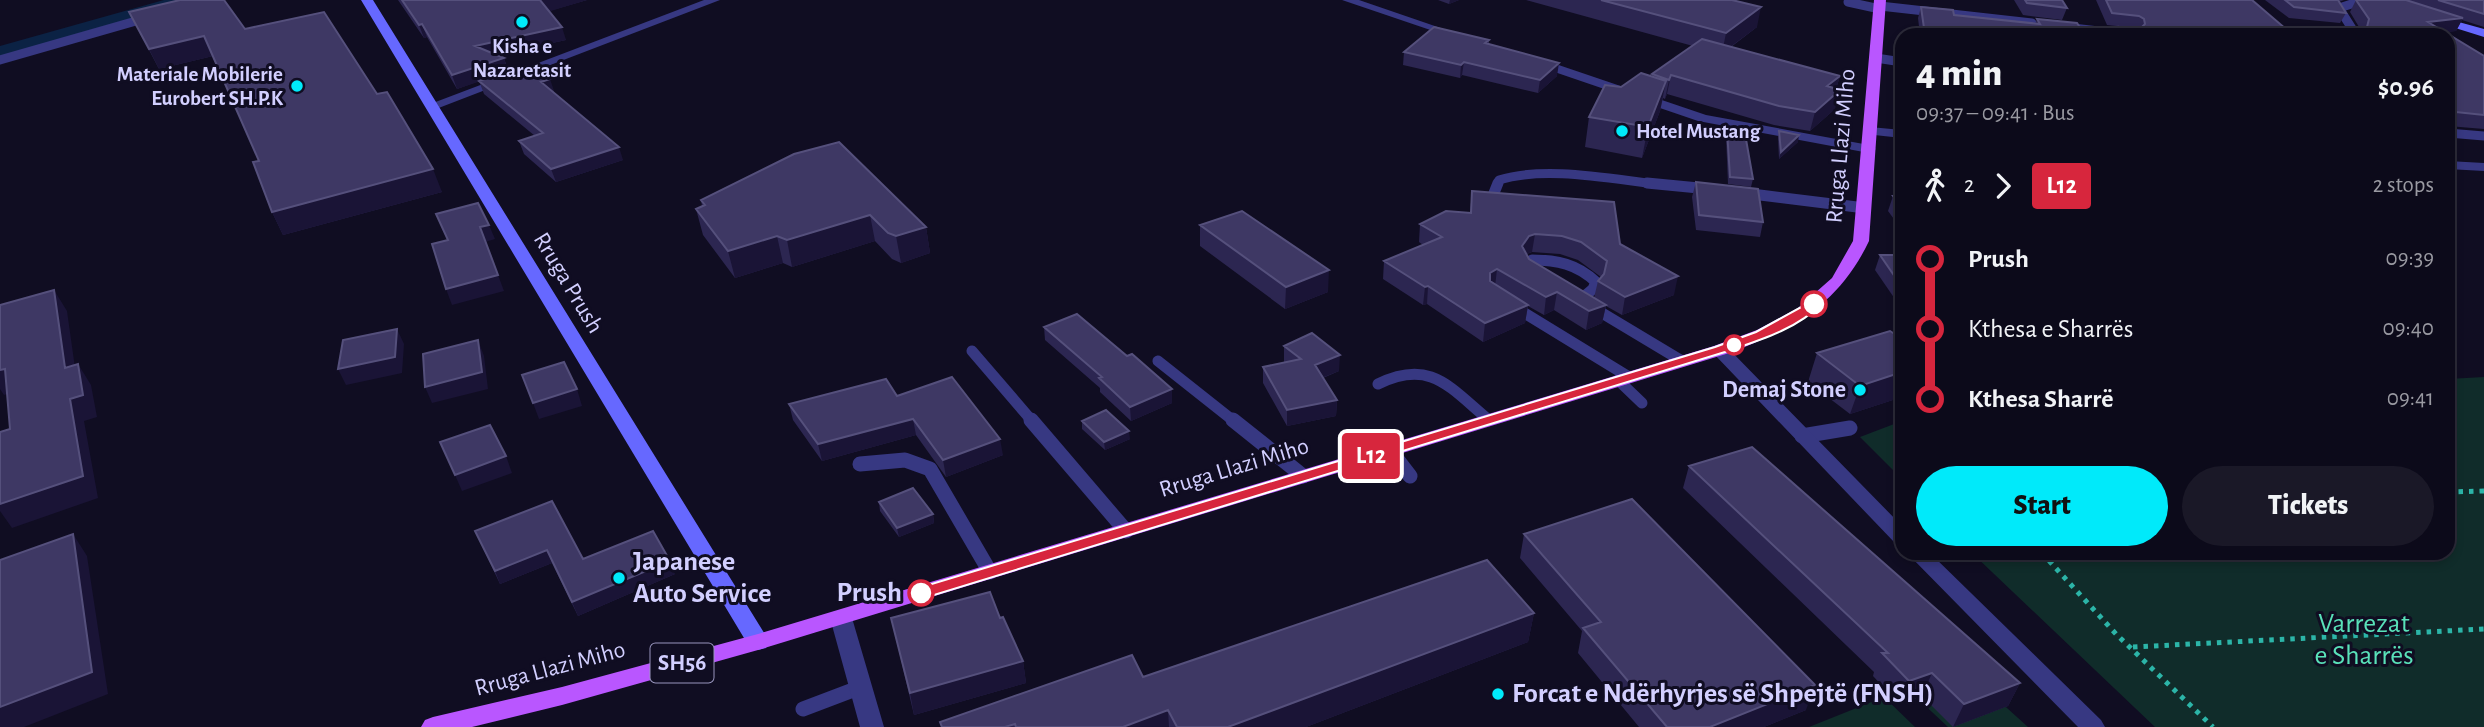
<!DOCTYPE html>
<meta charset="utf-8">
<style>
:root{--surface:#0c0a1a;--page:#1a1827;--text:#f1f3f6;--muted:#9a9aa2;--line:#2c2b39;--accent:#00eafa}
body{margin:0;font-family:"Alegreya Sans",sans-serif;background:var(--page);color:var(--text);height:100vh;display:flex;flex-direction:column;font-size:26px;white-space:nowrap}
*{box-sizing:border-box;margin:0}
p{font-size:23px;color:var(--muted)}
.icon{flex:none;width:38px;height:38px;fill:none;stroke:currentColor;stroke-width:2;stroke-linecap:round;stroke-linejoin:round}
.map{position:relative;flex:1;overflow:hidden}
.sheet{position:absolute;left:1895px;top:28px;width:560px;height:532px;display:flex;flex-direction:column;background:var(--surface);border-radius:21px;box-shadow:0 4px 10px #0003,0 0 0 2px var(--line)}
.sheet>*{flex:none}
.badge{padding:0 14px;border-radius:5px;font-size:24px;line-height:46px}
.map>.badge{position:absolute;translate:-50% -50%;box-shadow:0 0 0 4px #fff}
.legs{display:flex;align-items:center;gap:10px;height:77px;padding:0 21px;font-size:23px}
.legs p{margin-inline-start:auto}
.overview{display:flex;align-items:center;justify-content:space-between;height:119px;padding:0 21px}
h1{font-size:38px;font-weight:800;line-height:52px}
.button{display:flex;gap:14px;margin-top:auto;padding:14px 21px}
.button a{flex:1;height:80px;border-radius:42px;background:var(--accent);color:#111;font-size:28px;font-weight:800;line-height:80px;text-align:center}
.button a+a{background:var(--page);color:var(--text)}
ul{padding:0 21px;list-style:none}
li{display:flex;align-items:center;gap:24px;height:70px;font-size:26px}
li i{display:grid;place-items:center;width:10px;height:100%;margin:0 9px;background:currentColor}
li i::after{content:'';width:18px;height:18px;margin:-9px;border:5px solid;border-radius:50%;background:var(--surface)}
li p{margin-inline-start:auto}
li:first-child i{background:linear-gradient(#0000 50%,currentColor 0)}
li:last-child i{background:linear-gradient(currentColor 50%,#0000 0)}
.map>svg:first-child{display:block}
.green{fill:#102c2a}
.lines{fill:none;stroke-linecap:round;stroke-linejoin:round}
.canal{fill:#0b2244;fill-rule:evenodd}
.path{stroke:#2cb5a8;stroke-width:5;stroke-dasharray:4.5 6;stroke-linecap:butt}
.lane-far2{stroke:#373882;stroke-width:9}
.lane-far1{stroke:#373882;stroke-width:11}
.lane{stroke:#373882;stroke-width:15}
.street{fill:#373882;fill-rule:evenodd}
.secondary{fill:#6668ff;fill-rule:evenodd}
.primary{fill:#b956ff;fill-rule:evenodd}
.wall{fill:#2c2651;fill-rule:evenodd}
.shaded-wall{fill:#1a1436}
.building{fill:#3e3864;stroke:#55507c;stroke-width:2}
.line-1{fill:#d7263d;stroke:#fff;stroke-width:2}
.poi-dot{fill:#00eafa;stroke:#100d22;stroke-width:2.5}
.stop-1-dot{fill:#fff;stroke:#d7263d;stroke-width:3.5}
.labels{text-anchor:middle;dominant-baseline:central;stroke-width:6;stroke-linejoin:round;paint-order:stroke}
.far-poi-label{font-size:21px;font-weight:bold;fill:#d2cfff;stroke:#100d22}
.shield{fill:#100d22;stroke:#9895bd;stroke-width:2}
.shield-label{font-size:23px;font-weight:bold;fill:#d2cfff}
.street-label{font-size:24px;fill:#d2cfff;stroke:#100d22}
.poi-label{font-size:24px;font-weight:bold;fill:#d2cfff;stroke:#100d22;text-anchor:end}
.near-poi-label{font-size:28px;font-weight:bold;fill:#d2cfff;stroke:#100d22;text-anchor:start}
.near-stop-label{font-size:28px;font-weight:bold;fill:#d2cfff;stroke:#100d22;text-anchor:end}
.near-park-label{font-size:28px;fill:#59e1b9;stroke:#100d22}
</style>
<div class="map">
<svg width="2484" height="727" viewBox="0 0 2484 727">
<rect width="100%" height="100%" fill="#100d22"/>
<!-- green -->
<path class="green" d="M2484,377V727H2155L1972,553H2448V379Z
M1902,421V479L1860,437Z
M1955,661L2028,727H1948L1901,683Z
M1884,697L1915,727H1809Z"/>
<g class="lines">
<!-- canal -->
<path class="canal" d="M164,0H196L193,4L0,60V46Z"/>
<!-- path -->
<path class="path" d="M2448,492L2484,491
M2042,553L2116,634L2213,727
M2133,647L2484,629"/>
<!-- lane-far2 -->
<path class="lane-far2" d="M1848,2L1880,9
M1880,6L2032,23
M2064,27L2133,35
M2356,35L2339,8L2364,0
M1876,58L1902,62
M0,60L150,17
M2448,133L2484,136
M1497,185L1499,180C1547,165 1615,180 1665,185"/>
<!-- lane-far1 -->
<path class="lane-far1" d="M1647,183L1709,189
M1494,193L1498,183
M1744,193L1865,208
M1534,272L1528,264L1532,260C1557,260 1577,264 1596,282L1593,289L1580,300
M1513,306L1629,377
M1592,307L1682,361
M972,351L1033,422
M1158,361L1235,422
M1618,380L1642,403
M1378,384C1431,358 1450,388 1489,420"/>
<!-- lane -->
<path class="lane" d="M1031,420L1126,531
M1233,420L1303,476
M1802,436L1850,428
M1390,450L1410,476
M860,464L905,460L930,469L990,572
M803,709L861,687"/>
<!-- street -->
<path class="street" d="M704,0H720L436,109L431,110L425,106Z
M1342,0H1359L1461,35L1451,37Z
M1538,58L1706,115L1869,145L1876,149L1869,153L1698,121L1534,65V59Z
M1870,127L1902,130V138L1865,134V128Z
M2448,161L2484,163V171L2448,169Z
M1720,345L1726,346L1902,526V545L1895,543L1714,354L1711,350L1714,346Z
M1907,553H1930L2101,720L2105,727H2078Z
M841,610L849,612L852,618L884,727H860L830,618L833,612Z"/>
<!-- secondary -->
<path class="secondary" d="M361,0H373L766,636L769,642L766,648L758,650L750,648Z
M2437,16L2484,29V37L2433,21V17Z"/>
<!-- primary -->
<path class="primary" d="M1874,0H1886L1869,241C1838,306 1791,330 1726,354L758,650L562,705L472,727H421L425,720L433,717L562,687L758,634L1714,346L1757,330L1798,308L1832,278L1853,241Z"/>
</g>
<!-- wall -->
<path class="wall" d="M398,0H587L549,11L566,40L497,55L504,58L508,70L554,91L553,92L623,160L556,182L524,154L519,141L535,136L484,94L479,81L457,89L427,37L424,38Z
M1438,0H1459L1449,4Z
M1526,0H1732L1757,27L1731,47L1840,76L1836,89L1835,109L1810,131L1774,125L1667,94L1665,99L1663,98L1660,111L1642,158L1585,147L1589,117L1621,87L1652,77V74L1693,46Z
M2014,0H2062L2067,8L2062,20L2023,15Z
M2096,0H2252L2293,35H2116L2119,27L2134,28L2107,25Z
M2265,0H2344L2339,2L2346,13L2340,23L2289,18Z
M2356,0H2484V27L2462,20L2456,31L2444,32L2484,56V129L2448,126V35H2362V32L2350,12Z
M1921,7L1954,15L2035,24L2037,19L2085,35H1920L1918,18Z
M129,12L245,29L377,94L442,192L283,235L272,212L259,161L213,56L159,69Z
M1489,40V44L1557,76L1538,93L1462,75L1460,78L1403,65L1404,52Z
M1727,130L1753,179L1751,187L1728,184L1726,137Z
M1779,131L1798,142L1779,159L1778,139Z
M794,154L926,227L930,253L901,263L892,259L875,241L792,267L783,263L735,278L703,235L696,209L702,206L701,200Z
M1696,182L1763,222L1760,237L1696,230L1692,197Z
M1472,191L1620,244L1674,295L1622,315L1606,306L1602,323L1586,330L1554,310L1544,315L1528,306L1525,323L1483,342L1427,304L1423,305L1383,279L1384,261L1423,245L1419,242L1420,224L1470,213ZM1532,252L1560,254L1578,260L1601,277L1598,281L1594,298L1529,259L1527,254Z
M1893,196H1902V230L1888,211Z
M1200,225L1328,292L1285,309L1200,246Z
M1880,255H1902V303L1897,302L1875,270Z
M1044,327L1127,356L1172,389V403L1131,421L1100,392V388L1045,340Z
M1902,339V397L1850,414L1808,382L1817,353Z
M1284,346L1339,371L1323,378L1337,400L1336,416L1287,426L1263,383V367L1284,363Z
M897,396L1003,455L946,477L916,435L822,461L793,420L789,404Z
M1082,421L1130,439L1105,450L1082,429Z
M1689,466L2020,683L2008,706L1953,727L1922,696L1899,704L1873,676L1874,672L1683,488Z
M879,502L933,514L934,523L899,537L880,511Z
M475,531L583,559L675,574L578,616L552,563L500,584Z
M1524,534L1806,710L1764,727H1639L1578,653L1582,631L1520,558Z
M1534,613L1528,642L1306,727H941L940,722L1143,677Z
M891,618H1000L1023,661L1026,683L914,715Z"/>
<!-- shaded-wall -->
<path class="shaded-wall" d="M540,0H587L544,13Z
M1450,0H1459L1449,4Z
M1761,7L1757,27L1722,53L1726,33Z
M2463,18L2456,31L2421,35L2428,22Z
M422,24L427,37L424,38L419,25Z
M562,27L566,40L480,59L475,46Z
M204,36L213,56L159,69L149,49Z
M504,58L508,72L457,89L452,75Z
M1464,62L1462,75L1460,78L1461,65Z
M1559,63L1557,76L1538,93L1540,80Z
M1671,75L1667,94L1665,99L1669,80Z
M1840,76L1834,95L1827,86Z
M550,79L554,91L545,95L541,82Z
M1666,81L1660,111L1642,158L1648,127Z
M1840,90L1835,109L1810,131L1815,112Z
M2456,112L2448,126V119L2450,115Z
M1799,135L1798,142L1779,159L1781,152Z
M619,147L623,160L556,182L551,169Z
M433,169L442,192L283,235L272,212Z
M870,215L875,241L792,267L787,240Z
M489,225L495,239L485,242L480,227Z
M926,227L930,253L901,263L896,236Z
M1535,234L1532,252L1526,254L1522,246L1529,236Z
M777,236L783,263L735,278L728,251Z
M1497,269L1495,287L1488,291L1490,273Z
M1329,270L1328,292L1285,309L1286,287Z
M498,275L504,291L452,305L446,289Z
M1678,276L1674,295L1622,315L1625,297Z
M1428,286L1427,304L1423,305L1425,287Z
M54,290L67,311L78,389L65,368Z
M1557,292L1554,310L1544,315L1546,297Z
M1528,305L1525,323L1483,342L1485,323Z
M1606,305L1602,323L1586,330L1589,311Z
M397,329L404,344L402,373L346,385L338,369Z
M478,340L484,356L488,389L432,403L425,387Z
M1340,355L1339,371L1314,381L1315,365Z
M78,364L91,385L97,417L84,421L98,498L12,528L0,511V504L70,399Z
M5,369L19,390L4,395L0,389V370Z
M1902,372V397L1850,414L1860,386Z
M577,389L582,406L539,419L533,403Z
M1172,389V403L1131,421L1130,407Z
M1337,400L1336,416L1287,426V410Z
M913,419L916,435L822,461L818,444Z
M1129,431L1130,439L1105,450L1104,442Z
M1000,439L1003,455L946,477L943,460Z
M506,456L512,473L462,491L455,475Z
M933,514L934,523L899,537L897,528Z
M73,534L87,556L108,694L24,727H0V707Z
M547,550L552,563L500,584L495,571Z
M670,561L675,574L578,616L572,602Z
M1534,613L1528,642L1306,727H1228Z
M1023,661L1026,683L914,715L910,693Z
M1932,673L1922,696L1899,704L1909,681Z
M2020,683L2008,706L1953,727L1964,704Z
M1815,685L1806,710L1764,727H1710Z
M1168,710L1169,727H1123Z"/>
<!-- building -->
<path class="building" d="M180,0H224L245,29L324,12L377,94L387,92L433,169L272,212L253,162L259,161L204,36L149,49L129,12Z
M402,0H540L562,27L475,46L504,58L452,75L422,24L419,25Z
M1601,0H1732L1761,7L1726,33Z
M2025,0H2062L2067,8L2027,3Z
M2106,0H2252L2293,35H2122L2119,27L2140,29L2145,24L2144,19L2139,16L2112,13Z
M2285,0H2338L2346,13L2294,7Z
M2356,0H2406L2463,18L2428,22L2484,56V115L2456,112L2448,115V35H2375L2367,27L2369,19Z
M2438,0H2484V14Z
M1921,7L1953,10L1954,15L2040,24L2037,19L2077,23L2085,35H1925Z
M1434,27L1489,40L1485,43L1559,63L1540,80L1464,62L1461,65L1404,52Z
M1702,39L1840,76L1827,86L1840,90L1815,112L1779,106L1671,75L1669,80L1652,74Z
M520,66L550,79L541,82L619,147L551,169L519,141L543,133L479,81Z
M1641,73L1666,81L1648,127L1589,117L1605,85L1621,87Z
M1744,128L1753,179L1730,177L1727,130Z
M1779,131L1799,135L1781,152Z
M839,142L926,227L896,236L888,233L870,215L787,240L777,236L728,251L696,209L705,205L701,200L794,154Z
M1696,182L1758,189L1763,222L1699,215Z
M1472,191L1614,202L1620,244L1678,276L1625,297L1598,281L1604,274L1607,261L1581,242L1562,236L1535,234L1529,236L1522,246L1529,259L1606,305L1589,311L1557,292L1546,297L1497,269L1490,273V281L1528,305L1485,323L1428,286L1425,287L1384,261L1442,237L1420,224L1446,211L1471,213Z
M1893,196H1902V209Z
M478,203L489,225L480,227L498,275L446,289L432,244L448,240L436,214Z
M1242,211L1329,270L1286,287L1200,225Z
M1880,255H1902V287Z
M54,290L65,368L78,364L83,395L70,399L83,476L0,504V432L10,429L5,369L0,370V305Z
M1077,314L1127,356L1132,354L1172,389L1130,407L1099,378L1102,377L1044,327Z
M397,329L395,357L338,369L343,340Z
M1890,331L1902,339V372L1860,386L1817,353Z
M1312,333L1340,355L1315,365L1337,400L1287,410L1263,367L1301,359L1284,346Z
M478,340L482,372L425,387L423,354Z
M564,362L577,389L533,403L522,375Z
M952,377L1000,439L943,460L913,419L818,444L789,404L886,379L897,396Z
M1106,410L1129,431L1104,442L1082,421Z
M490,425L506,456L455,475L440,442Z
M1752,447L2020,683L1964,704L1932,673L1909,681L1882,653H1888L1689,466Z
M913,488L933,514L897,528L879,502Z
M1632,499L1815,685L1710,727H1667L1583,628L1601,622L1524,534Z
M552,501L583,559L653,531L670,561L572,602L547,550L495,571L475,531Z
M73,534L92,672L0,707V560Z
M1487,560L1534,613L1228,727H1177L1168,710L1123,727H1016L1015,724L1005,727H942L940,722L1132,655L1143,677Z
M990,592L1000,618L1003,617L1023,661L910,693L891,618Z"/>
<!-- line-1 -->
<path class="line-1" d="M1814,300L1821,304C1798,329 1757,341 1725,352L921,599L912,593L915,589L1715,347L1756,332Z"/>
<!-- markers -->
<g class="poi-dot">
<circle cx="522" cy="22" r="7"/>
<circle cx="297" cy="86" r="7"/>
<circle cx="1622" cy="131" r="7"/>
<circle cx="1860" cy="390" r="7"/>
<circle cx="619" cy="578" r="7"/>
<circle cx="1498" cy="694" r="7"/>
</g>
<g class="stop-1-dot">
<circle cx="1814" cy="304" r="12"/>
<circle cx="1734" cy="345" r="9"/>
<circle cx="921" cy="593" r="12"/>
</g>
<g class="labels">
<!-- far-poi labels -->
<g class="far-poi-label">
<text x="522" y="46">Kisha e<tspan x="522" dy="24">Nazaretasit</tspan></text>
<text x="283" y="74" text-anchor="end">Materiale Mobilerie<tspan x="283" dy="24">Eurobert SH.P.K</tspan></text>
<text x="1636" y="131" text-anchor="start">Hotel Mustang</text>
</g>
<!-- shield labels -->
<rect class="shield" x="650.5" y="643.5" width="63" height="39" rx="5"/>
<g class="shield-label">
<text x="682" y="663">SH56</text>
</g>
<!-- street labels -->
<g class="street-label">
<text transform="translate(1841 146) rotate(-85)">Rruga Llazi Miho</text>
<text transform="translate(568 283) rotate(59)">Rruga Prush</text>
<text transform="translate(1234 468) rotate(-17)">Rruga Llazi Miho</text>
<text transform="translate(550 669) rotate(-15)">Rruga Llazi Miho</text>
</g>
<!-- poi labels -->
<g class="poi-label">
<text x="1846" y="390">Demaj Stone</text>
</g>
<!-- near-poi labels -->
<g class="near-poi-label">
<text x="633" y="562">Japanese<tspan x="633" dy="32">Auto Service</tspan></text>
<text x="1512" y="694">Forcat e Ndërhyrjes së Shpejtë (FNSH)</text>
</g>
<!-- near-stop labels -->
<g class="near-stop-label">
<text x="902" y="593">Prush</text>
</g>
<!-- near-park labels -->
<g class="near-park-label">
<text x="2364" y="624">Varrezat<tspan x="2364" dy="32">e Sharrës</tspan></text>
</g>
</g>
</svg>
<b class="badge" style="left:1371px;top:456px;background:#d7263d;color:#fff">L12</b>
<section class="sheet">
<div class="overview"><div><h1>4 min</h1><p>09:37 – 09:41 · Bus</p></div><b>$0.96</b></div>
<div class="legs"><svg class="icon" aria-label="walk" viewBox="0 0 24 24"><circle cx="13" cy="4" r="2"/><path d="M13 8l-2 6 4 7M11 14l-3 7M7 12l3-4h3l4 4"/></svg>2<svg class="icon" aria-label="forward" viewBox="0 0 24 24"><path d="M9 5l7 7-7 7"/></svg><b class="badge" style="background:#d7263d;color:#fff">L12</b><p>2 stops</p></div>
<ul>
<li><i style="color:#d7263d"></i><b>Prush</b><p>09:39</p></li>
<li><i style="color:#d7263d"></i><span>Kthesa e Sharrës</span><p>09:40</p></li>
<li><i style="color:#d7263d"></i><b>Kthesa Sharrë</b><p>09:41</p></li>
</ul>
<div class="button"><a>Start</a><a>Tickets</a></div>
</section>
</div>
